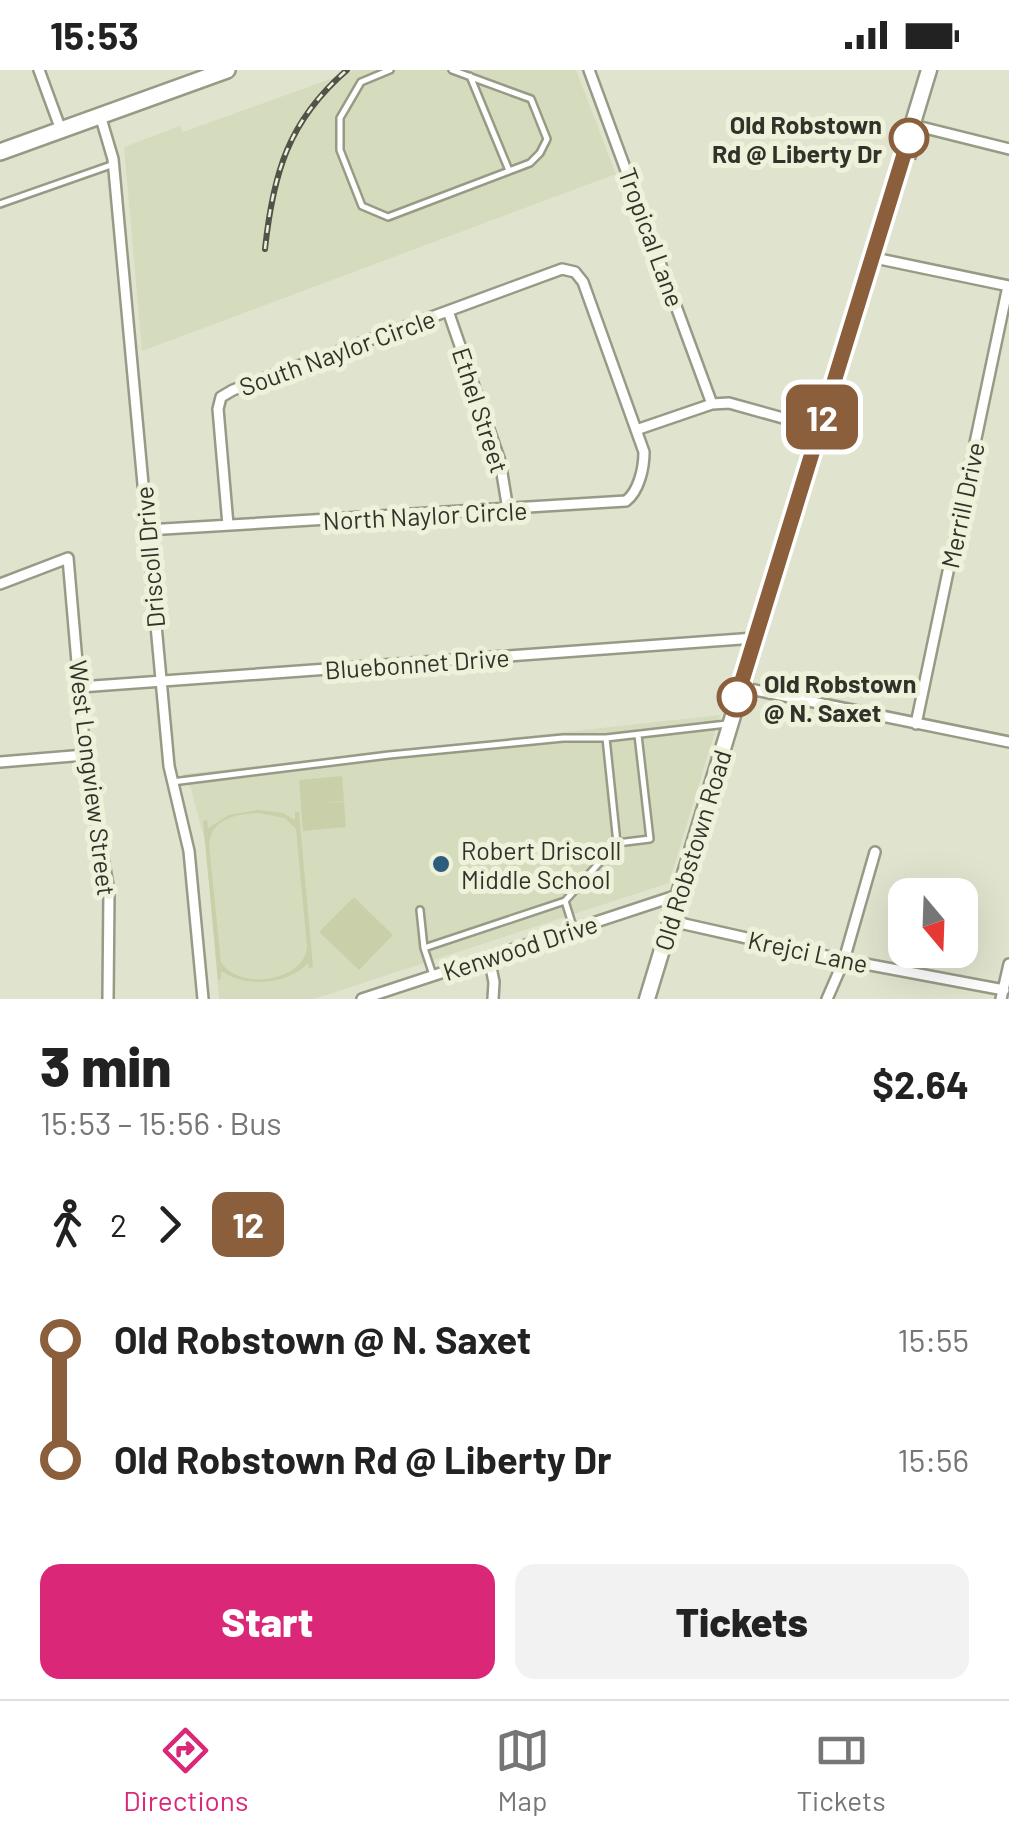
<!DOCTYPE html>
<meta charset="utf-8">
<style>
:root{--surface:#fff;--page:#f2f2f2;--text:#222;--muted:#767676;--line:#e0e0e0;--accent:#db2777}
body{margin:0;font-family:Barlow,sans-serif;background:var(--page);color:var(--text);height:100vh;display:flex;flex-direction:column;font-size:38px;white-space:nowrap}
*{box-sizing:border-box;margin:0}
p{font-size:32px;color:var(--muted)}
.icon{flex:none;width:55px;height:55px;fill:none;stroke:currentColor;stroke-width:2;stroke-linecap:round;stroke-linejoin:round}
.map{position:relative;height:929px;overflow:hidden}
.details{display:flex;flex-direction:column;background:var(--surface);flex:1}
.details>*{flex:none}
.badge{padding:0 20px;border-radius:15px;font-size:35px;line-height:65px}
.needle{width:65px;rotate:161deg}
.controls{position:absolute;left:888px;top:808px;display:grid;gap:20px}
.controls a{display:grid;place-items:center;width:90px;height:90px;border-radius:20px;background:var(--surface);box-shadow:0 10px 40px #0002;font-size:50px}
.map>.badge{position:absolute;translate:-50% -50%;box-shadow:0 0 0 5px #fff}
.legs{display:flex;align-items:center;gap:15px;height:110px;padding:0 40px;font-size:32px}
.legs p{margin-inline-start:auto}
.headline{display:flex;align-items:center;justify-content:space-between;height:170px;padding:0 40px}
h1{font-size:55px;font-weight:800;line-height:75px}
.action{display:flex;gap:20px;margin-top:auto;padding:20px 40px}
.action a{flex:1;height:115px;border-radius:20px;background:var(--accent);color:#fff;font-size:40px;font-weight:800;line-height:115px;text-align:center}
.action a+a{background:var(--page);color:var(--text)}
ul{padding:0 40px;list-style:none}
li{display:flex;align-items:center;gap:35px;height:120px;font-size:38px}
li i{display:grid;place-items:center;width:15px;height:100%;margin:0 12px;background:currentColor}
li i::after{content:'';width:25px;height:25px;margin:-12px;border:8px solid;border-radius:50%;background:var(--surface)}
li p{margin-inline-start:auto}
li:first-child i{background:linear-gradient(#0000 50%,currentColor 0)}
li:last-child i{background:linear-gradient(currentColor 50%,#0000 0)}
.status{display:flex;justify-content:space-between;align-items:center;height:70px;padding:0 50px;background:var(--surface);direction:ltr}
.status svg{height:28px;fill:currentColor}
.menu{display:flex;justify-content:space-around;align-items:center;height:140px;border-top:2px solid var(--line);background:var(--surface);font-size:28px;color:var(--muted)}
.menu a{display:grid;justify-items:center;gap:5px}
.menu .current{color:var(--accent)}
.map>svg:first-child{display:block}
.built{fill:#d5dbbd}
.green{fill:#c9d0a9;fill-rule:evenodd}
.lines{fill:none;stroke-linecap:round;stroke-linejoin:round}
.lane-casing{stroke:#979b86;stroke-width:10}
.street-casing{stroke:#979b86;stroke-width:14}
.secondary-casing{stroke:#979b86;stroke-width:19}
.primary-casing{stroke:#979b86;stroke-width:20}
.path{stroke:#919484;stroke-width:2.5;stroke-dasharray:5 5;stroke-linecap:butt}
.lane{stroke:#fff;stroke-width:5}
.street{stroke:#fff;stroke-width:9}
.secondary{stroke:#fff;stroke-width:14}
.primary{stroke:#fff;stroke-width:15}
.rail-casing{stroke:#515248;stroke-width:6}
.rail{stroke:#eef2db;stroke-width:2.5;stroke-dasharray:8;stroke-linecap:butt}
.line-1-casing{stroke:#fff;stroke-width:22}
.line-1{stroke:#8b5e3c;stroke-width:15}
.stop-1-dot{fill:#fff;stroke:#8b5e3c;stroke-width:5}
.poi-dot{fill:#2e5d7c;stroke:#eef2db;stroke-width:4}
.labels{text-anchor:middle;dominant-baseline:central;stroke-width:10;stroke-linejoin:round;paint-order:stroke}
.stop-label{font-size:25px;font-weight:bold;fill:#31322a;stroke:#eef2db;text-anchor:end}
.street-label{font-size:25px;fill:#31322a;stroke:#eef2db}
.poi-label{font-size:25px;fill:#31322a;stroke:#eef2db;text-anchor:start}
</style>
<div class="status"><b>15:53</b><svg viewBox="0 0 49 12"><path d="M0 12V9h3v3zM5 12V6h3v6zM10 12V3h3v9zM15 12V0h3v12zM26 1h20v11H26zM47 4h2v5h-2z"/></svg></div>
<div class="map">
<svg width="1009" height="929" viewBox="0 0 1009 929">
<rect width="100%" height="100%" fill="#e0e4ce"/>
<!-- built -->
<path class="built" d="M355,0H576L616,104L142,281L124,77L180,56L183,62Z
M720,645L669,813L314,929H219L206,775L191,719L183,704Z"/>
<!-- green -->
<path class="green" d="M342,706L344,731L325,733L344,732L346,757L303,761L299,710Z
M259,740L283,743L295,750V742H299L313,897L309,898L308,893C288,915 246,918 221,901V909L218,910L203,751L207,750L208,758L229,745ZM259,743L285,748L296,759L307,877C304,912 238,921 221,892L209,775C211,748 236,744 259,743Z
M354,827L393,865L359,900L319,862Z"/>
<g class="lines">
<defs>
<path id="lane" d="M390,0L361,12L340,48V80L362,136L388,147L530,93L540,83L547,69L531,29L452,0
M470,6L508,98
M0,134L114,94
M638,665L650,769L617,773L606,668L718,655L728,654
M172,712L389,685L563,668H606
M565,831L574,860
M420,840L424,878L433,905
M424,878L565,831L617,773"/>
<path id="street" d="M39,0L61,60
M589,0L712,334
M100,45L113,89L169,696L189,781L203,929
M913,55L1009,79
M870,187L1009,216
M448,241L500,391L508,440
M636,360L712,334L729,333L819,358
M147,460L626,431C639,421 644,398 644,382L583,212L575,202L562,199L233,320L221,327L218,339L228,455
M0,514L68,488L85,685L109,821L108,929
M80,617L755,568
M740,617L1009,672
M916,654L1008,216
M0,692L85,685
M671,851L844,890L1004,920
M489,888L494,912L493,929
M362,929L678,825
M827,929L844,890L875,782
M1001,929L1009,894"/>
<path id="secondary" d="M647,929L929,0"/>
<path id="primary" d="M0,82L227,0"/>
</defs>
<!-- lane casing -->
<use href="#lane" class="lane-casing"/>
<!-- street casing -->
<use href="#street" class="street-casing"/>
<!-- secondary casing -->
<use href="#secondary" class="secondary-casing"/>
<!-- primary casing -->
<use href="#primary" class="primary-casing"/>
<!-- path -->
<path class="path" d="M915,90L920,74"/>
<!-- lane -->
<use href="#lane" class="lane"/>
<!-- street -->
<use href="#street" class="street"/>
<!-- secondary -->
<use href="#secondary" class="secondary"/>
<!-- primary -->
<use href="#primary" class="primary"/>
<defs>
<path id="rail" d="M265,179C273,104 288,51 347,0"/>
</defs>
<!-- rail casing -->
<use href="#rail" class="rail-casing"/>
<!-- rail -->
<use href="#rail" class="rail"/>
</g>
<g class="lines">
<defs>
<path id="line-1" d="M737,627L909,68"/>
</defs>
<!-- line-1 casing -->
<use href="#line-1" class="line-1-casing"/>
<!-- line-1 -->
<use href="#line-1" class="line-1"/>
</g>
<!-- markers -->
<g class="stop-1-dot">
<circle cx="909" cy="68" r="18"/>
<circle cx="737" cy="627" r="18"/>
</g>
<circle class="poi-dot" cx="441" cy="794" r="10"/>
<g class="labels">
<!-- stop labels -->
<g class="stop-label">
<text x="882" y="54">Old Robstown<tspan x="882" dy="29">Rd @ Liberty Dr</tspan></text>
<text x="764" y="613" text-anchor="start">Old Robstown<tspan x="764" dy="29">@ N. Saxet</tspan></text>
</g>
<!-- street labels -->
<g class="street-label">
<text transform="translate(652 167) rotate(70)">Tropical Lane</text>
<text transform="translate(337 282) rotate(-20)">South Naylor Circle</text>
<text transform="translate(481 340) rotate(72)">Ethel Street</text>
<text transform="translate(962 435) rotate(-78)">Merrill Drive</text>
<text transform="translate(425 445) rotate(-3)">North Naylor Circle</text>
<text transform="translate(149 487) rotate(-95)">Driscoll Drive</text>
<text transform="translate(417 593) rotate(-4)">Bluebonnet Drive</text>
<text transform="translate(93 708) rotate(83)">West Longview Street</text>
<text transform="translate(692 780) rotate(-73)">Old Robstown Road</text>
<text transform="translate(520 877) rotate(-18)">Kenwood Drive</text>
<text transform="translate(808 881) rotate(12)">Krejci Lane</text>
</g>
<!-- poi labels -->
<g class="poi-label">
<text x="461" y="780">Robert Driscoll<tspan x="461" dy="29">Middle School</tspan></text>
</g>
</g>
</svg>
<div class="controls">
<a><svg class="needle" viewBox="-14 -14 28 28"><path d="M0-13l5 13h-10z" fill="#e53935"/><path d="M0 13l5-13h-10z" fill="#767676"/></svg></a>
</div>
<b class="badge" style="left:822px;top:347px;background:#8b5e3c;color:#fff">12</b>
</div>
<section class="details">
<div class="headline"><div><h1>3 min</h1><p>15:53 – 15:56 · Bus</p></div><b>$2.64</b></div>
<div class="legs"><svg class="icon" aria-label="walk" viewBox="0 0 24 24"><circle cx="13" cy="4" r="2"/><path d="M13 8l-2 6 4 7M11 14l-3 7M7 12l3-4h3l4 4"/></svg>2<svg class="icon" aria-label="forward" viewBox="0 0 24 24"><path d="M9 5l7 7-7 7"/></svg><b class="badge" style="background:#8b5e3c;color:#fff">12</b></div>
<ul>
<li><i style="color:#8b5e3c"></i><b>Old Robstown @ N. Saxet</b><p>15:55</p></li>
<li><i style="color:#8b5e3c"></i><b>Old Robstown Rd @ Liberty Dr</b><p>15:56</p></li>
</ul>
<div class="action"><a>Start</a><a>Tickets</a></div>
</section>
<nav class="menu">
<a class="current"><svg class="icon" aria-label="directions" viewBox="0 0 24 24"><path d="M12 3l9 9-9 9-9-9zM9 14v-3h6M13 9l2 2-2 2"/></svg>Directions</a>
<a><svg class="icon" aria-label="map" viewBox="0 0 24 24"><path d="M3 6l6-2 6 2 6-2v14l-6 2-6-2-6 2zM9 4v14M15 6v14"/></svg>Map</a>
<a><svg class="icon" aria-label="tickets" viewBox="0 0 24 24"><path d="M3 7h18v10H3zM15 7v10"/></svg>Tickets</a>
</nav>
